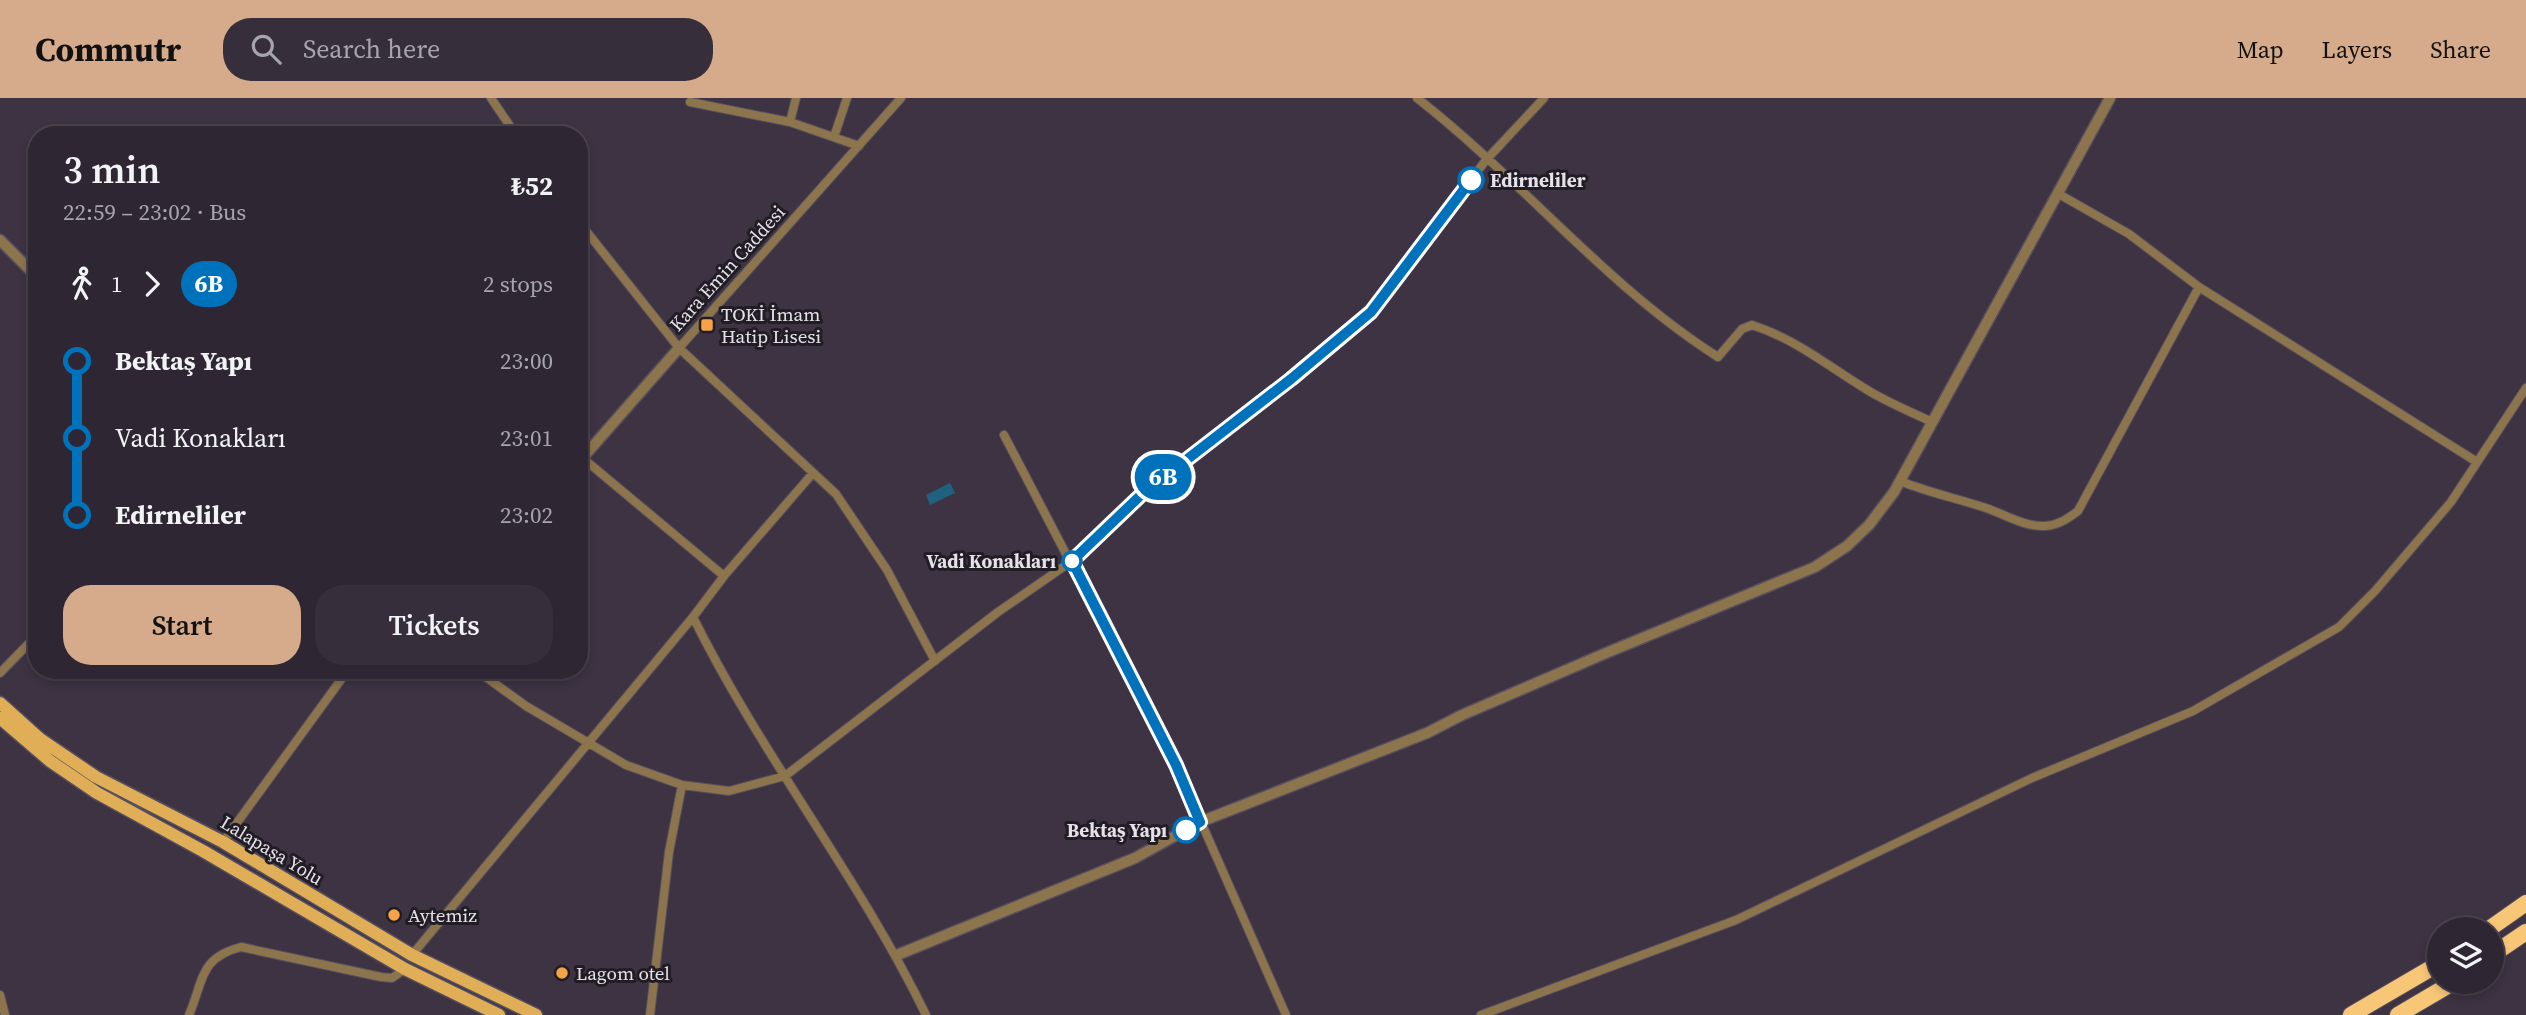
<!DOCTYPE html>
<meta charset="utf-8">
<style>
:root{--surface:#2e2632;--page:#362e3a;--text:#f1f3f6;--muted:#a7a5ac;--line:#49434d;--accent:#d6ab8b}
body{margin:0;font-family:"Source Serif 4",serif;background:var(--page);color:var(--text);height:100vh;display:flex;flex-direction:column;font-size:26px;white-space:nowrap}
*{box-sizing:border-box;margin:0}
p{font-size:23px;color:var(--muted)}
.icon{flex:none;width:38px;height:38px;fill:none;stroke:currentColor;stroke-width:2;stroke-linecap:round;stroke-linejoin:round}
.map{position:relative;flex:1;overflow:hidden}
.panel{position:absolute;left:28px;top:28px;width:560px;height:553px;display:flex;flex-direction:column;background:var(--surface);border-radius:28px;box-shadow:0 4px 10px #0003,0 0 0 2px var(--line)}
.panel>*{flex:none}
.badge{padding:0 14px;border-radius:23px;font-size:24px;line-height:46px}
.buttons{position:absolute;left:2427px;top:819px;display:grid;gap:14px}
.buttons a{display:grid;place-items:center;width:77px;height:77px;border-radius:50%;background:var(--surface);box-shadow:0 4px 10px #0003,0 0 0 2px var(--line);font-size:35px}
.map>.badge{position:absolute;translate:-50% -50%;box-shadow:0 0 0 4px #fff}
.legs{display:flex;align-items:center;gap:10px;height:77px;padding:0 35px;font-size:23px}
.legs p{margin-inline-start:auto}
.headline{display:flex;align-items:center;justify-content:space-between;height:119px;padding:0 35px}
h1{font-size:38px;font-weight:600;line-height:52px}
.cta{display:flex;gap:14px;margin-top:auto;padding:14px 35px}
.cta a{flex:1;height:80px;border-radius:28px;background:var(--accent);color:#111;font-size:28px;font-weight:600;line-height:80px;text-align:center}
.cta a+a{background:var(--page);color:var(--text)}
ul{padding:0 35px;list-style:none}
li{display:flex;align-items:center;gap:24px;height:77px;font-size:26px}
li i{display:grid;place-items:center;width:10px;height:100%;margin:0 9px;background:currentColor}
li i::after{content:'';width:18px;height:18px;margin:-9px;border:5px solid;border-radius:50%;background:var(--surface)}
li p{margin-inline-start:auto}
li:first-child i{background:linear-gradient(#0000 50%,currentColor 0)}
li:last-child i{background:linear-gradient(currentColor 50%,#0000 0)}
header{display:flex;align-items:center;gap:42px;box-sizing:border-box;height:98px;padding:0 35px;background:var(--accent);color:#111}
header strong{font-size:33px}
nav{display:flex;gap:38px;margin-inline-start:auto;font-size:24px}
.search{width:490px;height:63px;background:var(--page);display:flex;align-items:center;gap:18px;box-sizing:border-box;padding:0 24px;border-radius:28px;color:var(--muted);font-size:26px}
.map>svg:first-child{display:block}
.water{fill:#1f617f}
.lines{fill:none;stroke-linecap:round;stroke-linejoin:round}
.minor-casing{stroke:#584f5e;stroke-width:10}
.tertiary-casing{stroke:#584f5e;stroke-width:13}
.primary-casing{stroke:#584f5e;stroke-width:15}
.motorway-casing{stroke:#584f5e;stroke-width:18}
.minor{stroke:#8c744c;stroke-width:8}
.tertiary{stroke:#8c744c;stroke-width:10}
.primary{stroke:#dfae56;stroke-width:12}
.motorway{stroke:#f7c777;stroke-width:16}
.line-1-casing{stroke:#fff;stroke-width:16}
.line-1{stroke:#0072bc;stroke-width:10}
.stop-1-dot{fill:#fff;stroke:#0072bc;stroke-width:3.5}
.poi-dot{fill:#f5a346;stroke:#211d24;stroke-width:2.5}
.labels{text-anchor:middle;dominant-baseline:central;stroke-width:6;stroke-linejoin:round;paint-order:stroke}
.stop-label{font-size:19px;font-weight:bold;fill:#e7e0ea;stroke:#211d24;text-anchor:end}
.street-label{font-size:19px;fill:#e7e0ea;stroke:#211d24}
.poi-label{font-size:19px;fill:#e7e0ea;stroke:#211d24;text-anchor:start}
</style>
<header>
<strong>Commutr</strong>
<div class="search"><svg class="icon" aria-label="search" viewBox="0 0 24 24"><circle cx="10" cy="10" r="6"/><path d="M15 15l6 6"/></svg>Search here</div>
<nav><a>Map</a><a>Layers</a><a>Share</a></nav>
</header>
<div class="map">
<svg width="2526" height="917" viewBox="0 0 2526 917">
<rect width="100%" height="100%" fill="#3d3343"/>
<!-- water -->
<path class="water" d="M950,385L955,395L930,407L926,397Z"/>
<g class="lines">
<defs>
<path id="minor" d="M491,0L516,37
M1417,0C1521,81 1606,188 1718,259L1742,231L1752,227C1796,241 1829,269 1869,293C1889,305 1911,314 1932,324
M690,4L790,24L859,48
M790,24L796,0
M834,39L847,0
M2057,95L2129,136L2199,189L2477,364
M579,124L679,250L836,396L887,472L935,563
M679,250L901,0
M1004,337L1176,667L1286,917
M579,357L724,478
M1900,383C1927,394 1955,400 1983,409C2003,415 2023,429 2045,428C2059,427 2067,421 2078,413L2199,189
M693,519C761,657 859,779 926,917
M476,572L526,608L626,667L682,687L729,693L785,678L998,514L1072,463L1141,397L1291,281L1371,213L1486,62L1544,0
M0,575L37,537
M223,744L348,572
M412,857L693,519L724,478L813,375
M0,897L5,917
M189,917C204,882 199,860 241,849L381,879L392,880L405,871
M650,917L669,754L682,687
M1481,917L1736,822L2032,680L2193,613L2339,529L2375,493L2451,404L2526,290"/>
<path id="tertiary" d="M0,142L37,179
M579,364L679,250
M897,857L1135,760L1200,724L1427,635L1462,617L1606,555L1815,469L1847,448L1869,427L1894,394L2110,0"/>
<path id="primary" d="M0,605L40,641L96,679L223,744L412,857L536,917
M0,620L50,663L97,695L203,753L405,871L499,917"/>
<path id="motorway" d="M2489,831L2526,805
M2492,857L2526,834
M2351,917L2440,865
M2398,917L2454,884"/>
</defs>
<!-- minor casing -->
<use href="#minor" class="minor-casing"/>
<!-- tertiary casing -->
<use href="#tertiary" class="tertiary-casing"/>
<!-- primary casing -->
<use href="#primary" class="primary-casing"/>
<!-- motorway casing -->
<use href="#motorway" class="motorway-casing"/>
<!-- minor -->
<use href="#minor" class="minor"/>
<!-- tertiary -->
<use href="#tertiary" class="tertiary"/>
<!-- primary -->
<use href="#primary" class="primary"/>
<!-- motorway -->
<use href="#motorway" class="motorway"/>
</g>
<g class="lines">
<defs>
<path id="line-1" d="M1186,732L1200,724L1176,667L1072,463L1141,397L1291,281L1371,214L1471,82"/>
</defs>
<!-- line-1 casing -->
<use href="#line-1" class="line-1-casing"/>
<!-- line-1 -->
<use href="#line-1" class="line-1"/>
</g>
<!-- markers -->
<g class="stop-1-dot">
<circle cx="1471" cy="82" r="12"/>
<circle cx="1072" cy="463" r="9"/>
<circle cx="1186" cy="732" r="12"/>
</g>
<g class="poi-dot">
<rect x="700" y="220" width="14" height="14" rx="3.5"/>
<circle cx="394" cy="817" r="7"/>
<circle cx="562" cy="875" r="7"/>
</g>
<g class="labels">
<!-- stop labels -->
<g class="stop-label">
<text x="1490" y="82" text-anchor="start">Edirneliler</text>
<text x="1056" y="463">Vadi Konakları</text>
<text x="1167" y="732">Bektaş Yapı</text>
</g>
<!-- street labels -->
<g class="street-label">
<text transform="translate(727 170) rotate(-48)">Kara Emin Caddesi</text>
<text transform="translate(272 752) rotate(31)">Lalapaşa Yolu</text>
</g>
<!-- poi labels -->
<g class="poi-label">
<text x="721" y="216">TOKİ İmam<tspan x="721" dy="22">Hatip Lisesi</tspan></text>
<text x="408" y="817">Aytemiz</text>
<text x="576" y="875">Lagom otel</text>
</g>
</g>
</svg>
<div class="buttons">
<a><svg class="icon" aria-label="layers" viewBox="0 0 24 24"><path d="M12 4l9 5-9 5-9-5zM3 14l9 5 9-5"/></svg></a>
</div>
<b class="badge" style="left:1163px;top:379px;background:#0072bc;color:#fff">6B</b>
<section class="panel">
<div class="headline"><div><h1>3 min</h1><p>22:59 – 23:02 · Bus</p></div><b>₺52</b></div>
<div class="legs"><svg class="icon" aria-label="walk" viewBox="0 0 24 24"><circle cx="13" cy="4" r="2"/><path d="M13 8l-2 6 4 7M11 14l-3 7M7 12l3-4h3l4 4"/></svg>1<svg class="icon" aria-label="forward" viewBox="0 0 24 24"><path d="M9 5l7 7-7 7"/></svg><b class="badge" style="background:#0072bc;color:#fff">6B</b><p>2 stops</p></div>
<ul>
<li><i style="color:#0072bc"></i><b>Bektaş Yapı</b><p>23:00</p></li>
<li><i style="color:#0072bc"></i><span>Vadi Konakları</span><p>23:01</p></li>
<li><i style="color:#0072bc"></i><b>Edirneliler</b><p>23:02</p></li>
</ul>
<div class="cta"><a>Start</a><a>Tickets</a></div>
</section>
</div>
